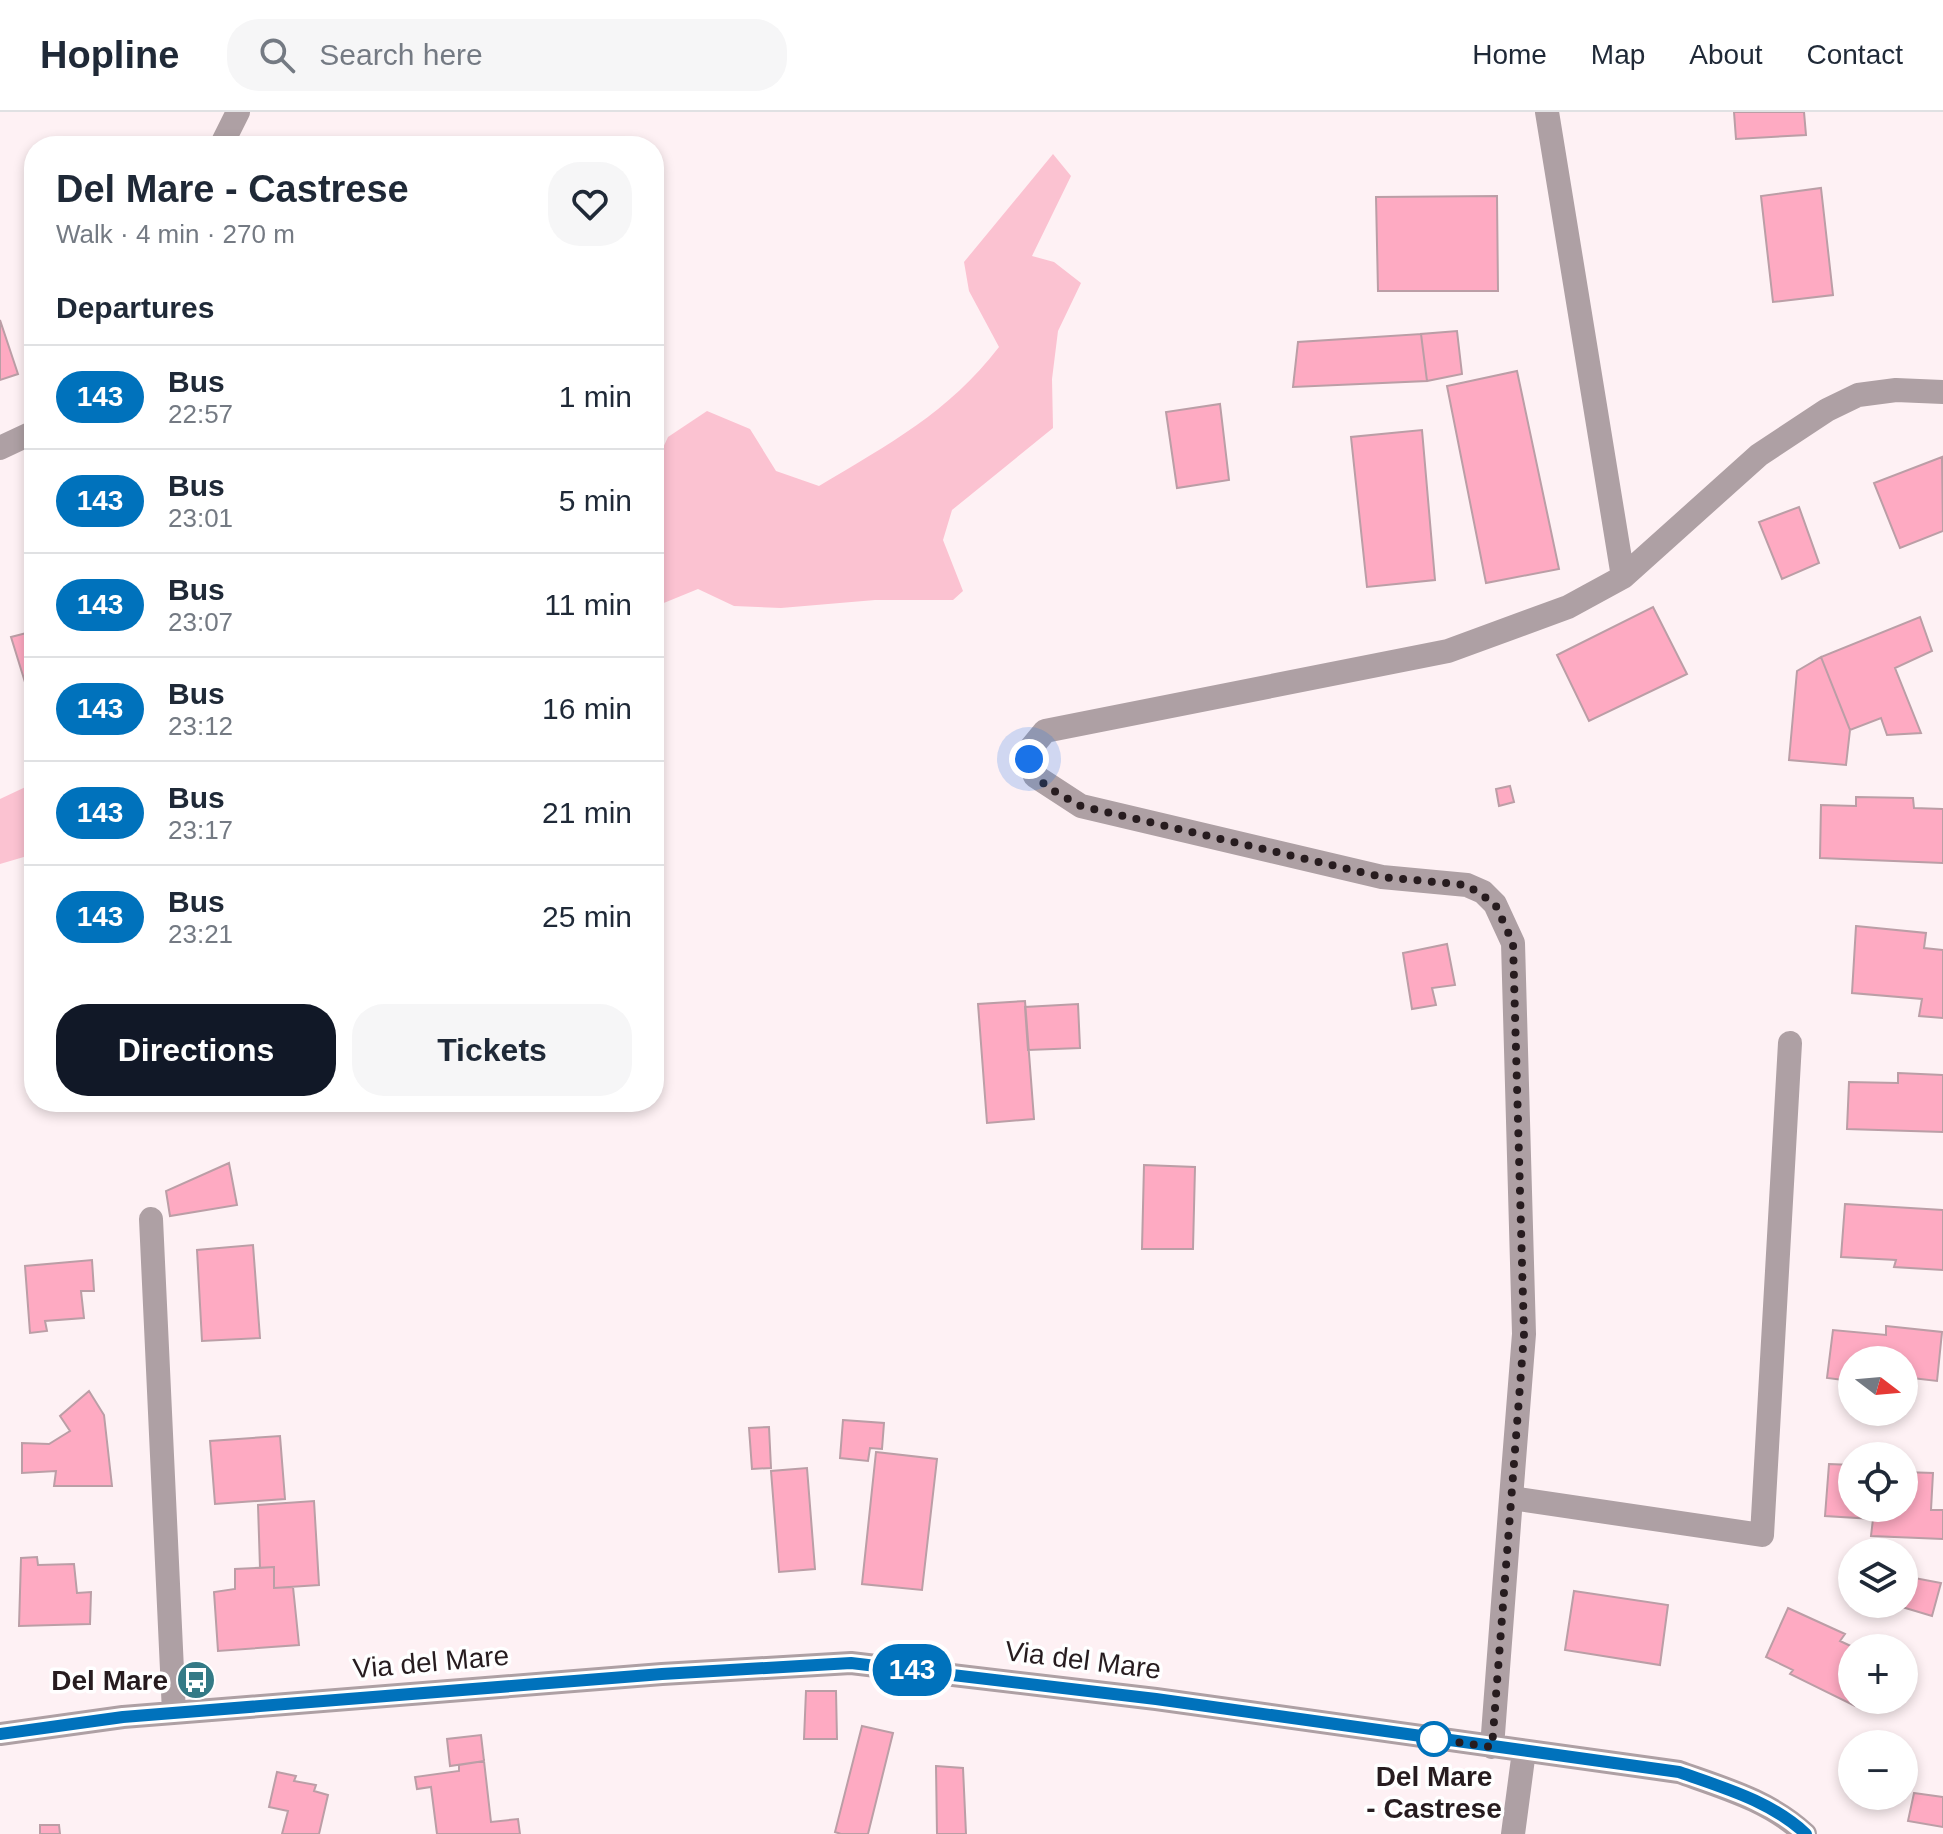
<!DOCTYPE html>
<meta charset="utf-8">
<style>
:root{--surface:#fff;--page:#f6f6f7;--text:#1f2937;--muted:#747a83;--line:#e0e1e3;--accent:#111827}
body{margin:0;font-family:Arial,sans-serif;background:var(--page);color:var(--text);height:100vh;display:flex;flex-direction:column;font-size:30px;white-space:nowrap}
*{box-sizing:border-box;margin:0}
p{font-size:26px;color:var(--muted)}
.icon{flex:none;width:44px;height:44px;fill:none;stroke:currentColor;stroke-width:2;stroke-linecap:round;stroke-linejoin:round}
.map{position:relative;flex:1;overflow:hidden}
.side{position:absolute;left:24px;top:24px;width:640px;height:976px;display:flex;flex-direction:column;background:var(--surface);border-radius:32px;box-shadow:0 4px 12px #0003}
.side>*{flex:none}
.badge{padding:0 16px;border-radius:26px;font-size:28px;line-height:52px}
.needle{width:52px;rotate:106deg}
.tools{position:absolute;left:1838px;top:1234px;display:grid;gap:16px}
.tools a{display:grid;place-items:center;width:80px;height:80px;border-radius:50%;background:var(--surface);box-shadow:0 4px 12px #0003;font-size:40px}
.you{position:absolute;width:40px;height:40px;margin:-20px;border:6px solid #fff;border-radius:50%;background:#1a73e8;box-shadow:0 0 0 12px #1a73e833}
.map>.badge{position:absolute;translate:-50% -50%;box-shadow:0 0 0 4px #fff}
h2{padding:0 32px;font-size:30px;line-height:72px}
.round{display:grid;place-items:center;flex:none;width:84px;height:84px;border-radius:32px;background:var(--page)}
.head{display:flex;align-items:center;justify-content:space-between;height:136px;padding:0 32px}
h1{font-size:38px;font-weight:700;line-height:60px}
.action{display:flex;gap:16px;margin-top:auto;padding:16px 32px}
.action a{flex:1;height:92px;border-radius:32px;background:var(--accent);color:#fff;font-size:32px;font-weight:700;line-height:92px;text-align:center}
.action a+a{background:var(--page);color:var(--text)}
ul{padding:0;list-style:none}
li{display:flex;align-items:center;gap:24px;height:104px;padding:0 32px;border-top:2px solid var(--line)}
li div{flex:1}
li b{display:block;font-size:30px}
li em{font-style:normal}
li .badge{min-width:88px;font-weight:700;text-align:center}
header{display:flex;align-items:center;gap:48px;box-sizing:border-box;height:112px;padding:0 40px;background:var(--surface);border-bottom:2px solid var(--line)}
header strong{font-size:38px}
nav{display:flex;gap:44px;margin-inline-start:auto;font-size:28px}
.search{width:560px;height:72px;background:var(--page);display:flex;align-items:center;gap:20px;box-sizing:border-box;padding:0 28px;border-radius:32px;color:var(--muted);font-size:30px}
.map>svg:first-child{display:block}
.green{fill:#fbc2d1}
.building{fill:#feaac2;stroke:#bb9ea6;stroke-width:2}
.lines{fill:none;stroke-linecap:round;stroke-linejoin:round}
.minor{stroke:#aea0a4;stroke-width:24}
.line-casing{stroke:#fff;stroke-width:18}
.line{stroke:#0072bc;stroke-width:12}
.walk{stroke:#271c1f;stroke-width:8;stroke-dasharray:0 14.4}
.stop-dot{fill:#fff;stroke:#0072bc;stroke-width:4}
.labels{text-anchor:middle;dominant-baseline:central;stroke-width:7;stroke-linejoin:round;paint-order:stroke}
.street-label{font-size:28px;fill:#271c1f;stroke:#fff}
.poi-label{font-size:28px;font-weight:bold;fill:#271c1f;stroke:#fff;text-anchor:end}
.stop-label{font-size:28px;font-weight:bold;fill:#271c1f;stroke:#fff}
</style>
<header>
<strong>Hopline</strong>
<div class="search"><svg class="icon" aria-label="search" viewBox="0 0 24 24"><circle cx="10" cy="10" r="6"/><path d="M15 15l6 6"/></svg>Search here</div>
<nav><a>Home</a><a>Map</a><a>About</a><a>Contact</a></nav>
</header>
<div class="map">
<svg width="1943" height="1722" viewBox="0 0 1943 1722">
<rect width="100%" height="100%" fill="#fef1f4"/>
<!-- green -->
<path class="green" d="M1053,42L1071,64L1032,144L1054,150L1081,171L1058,219L1052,267L1053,316L952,398L943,428L963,479L953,488H875L781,496L734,494L698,477L654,495V355L668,325L707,299L750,317L776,359L819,374C889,332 948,301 999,235L969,179L964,150Z
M34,671V742L0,752V687Z"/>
<!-- building -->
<path class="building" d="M1734,0H1804L1806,23L1736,27Z
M1821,76L1833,183L1773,190L1761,84Z
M1497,84L1498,179H1378L1376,85Z
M0,208L18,262L0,268Z
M1457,219L1462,262L1427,269L1421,222Z
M1421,222L1427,269L1293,275L1298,230Z
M1517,259L1559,457L1486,471L1447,274Z
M1220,292L1229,368L1177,376L1166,300Z
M1422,318L1435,468L1367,475L1351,325Z
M1942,345L1943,419L1900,436L1874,371Z
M1799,395L1819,451L1782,467L1759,410Z
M1653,495L1687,562L1589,609L1557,543Z
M1920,505L1932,539L1895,556L1921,621L1887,623L1881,606L1850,618L1821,545Z
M34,519V596H33L11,525Z
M1821,545L1850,618L1846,653L1789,648L1797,559Z
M1510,674L1514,690L1499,694L1496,677Z
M1856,685L1913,686L1914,696L1943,697V751L1820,746L1821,693L1856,694Z
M1856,814L1926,821L1924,836L1943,838V906L1919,904L1922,887L1852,881Z
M1447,832L1455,873L1432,876L1436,893L1412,897L1403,841Z
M1025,889L1034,1007L987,1011L978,892Z
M1078,892L1080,936L1028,938L1025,895Z
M1898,961L1943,963V1020L1847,1017L1849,970L1898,971Z
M229,1051L237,1093L170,1104L166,1079Z
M1144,1053L1195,1055L1193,1137H1142Z
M1845,1092L1943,1098V1158L1894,1155L1896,1148L1841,1145Z
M253,1133L260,1226L202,1229L197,1138Z
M92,1148L94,1179H81L84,1206L45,1209L47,1219L30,1221L25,1154Z
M1886,1214L1942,1220L1937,1269L1904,1265V1248H1852V1269L1827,1266L1833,1218L1886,1223Z
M89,1279L104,1303L112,1374H54L56,1359L22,1361V1331L49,1332L70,1319L60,1304Z
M843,1308L884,1311L882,1337L870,1336L868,1349L840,1346Z
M769,1315L771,1356L752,1357L749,1316Z
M280,1324L285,1387L215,1392L210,1329Z
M876,1340L937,1347L922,1478L862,1472Z
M1829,1352L1852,1353V1396H1904V1360L1933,1361L1931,1398H1943V1427L1871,1424L1873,1407L1825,1404Z
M807,1356L815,1457L779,1460L771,1359Z
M314,1389L319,1473L274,1476V1455L260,1456L258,1393Z
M37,1445L38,1453L74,1452L77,1481L91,1480L90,1512L19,1514L21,1446Z
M274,1455V1476L293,1475L299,1533L218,1539L214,1480L235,1477V1457Z
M1904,1464L1941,1471L1932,1504L1892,1492H1904Z
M1574,1479L1668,1493L1660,1553L1565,1538Z
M1788,1496L1845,1522L1840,1529L1855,1536H1852V1588H1858L1855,1594L1790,1562L1793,1558L1766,1545Z
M806,1579H836L837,1627H804Z
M862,1614L893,1621L868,1722H841L835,1720Z
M481,1623L484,1649L450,1654L447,1627Z
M484,1649L491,1710L518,1707L520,1722H437L431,1675L417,1677L415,1665L459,1659V1653Z
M936,1654L963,1656L966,1722H937Z
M277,1660L296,1664L294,1669L316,1673L314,1679L328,1683L319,1722H282L288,1699L269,1695Z
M1914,1681L1943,1685V1715L1908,1709Z
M40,1713H59L60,1722H40Z"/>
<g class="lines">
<!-- minor -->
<path class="minor" d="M1547,0L1623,465
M221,34L238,0
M0,336L34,320
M151,1107L174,1601
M1511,1386L1524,1222L1513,831L1495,792L1483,780L1467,773L1382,765L1081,694L1035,664L1029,647L1031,636L1045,619L1448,539L1568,495L1623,465L1759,343L1827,298L1858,283L1896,278L1943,280
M0,1622L123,1605L662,1562L851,1551L1156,1587L1679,1660C1724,1676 1770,1689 1805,1722
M1492,1635L1511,1386L1762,1423L1790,931
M1513,1722L1524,1639"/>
</g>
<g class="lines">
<defs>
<path id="line" d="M0,1622L123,1605L662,1562L851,1551L1156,1587L1679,1660C1724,1676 1771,1689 1806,1722"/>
</defs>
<!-- line casing -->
<use href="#line" class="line-casing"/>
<!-- line -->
<use href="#line" class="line"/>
<!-- walk -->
<path class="walk" d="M1029,647C1034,673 1059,681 1081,694L1382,765L1467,773L1495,792L1513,831L1524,1222L1492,1635L1434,1627"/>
</g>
<!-- icons -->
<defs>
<symbol id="bus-disc" viewBox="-11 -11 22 22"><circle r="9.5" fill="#347a86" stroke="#fff"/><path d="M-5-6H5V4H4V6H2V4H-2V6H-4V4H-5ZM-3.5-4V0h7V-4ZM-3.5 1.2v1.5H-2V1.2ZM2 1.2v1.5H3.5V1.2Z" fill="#fff"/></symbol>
</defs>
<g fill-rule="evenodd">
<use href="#bus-disc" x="174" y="1546" width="44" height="44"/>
</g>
<!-- markers -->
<circle class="stop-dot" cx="1434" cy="1627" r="16"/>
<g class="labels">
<!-- street labels -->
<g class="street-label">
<text transform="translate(1083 1548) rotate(7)">Via del Mare</text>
<text transform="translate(431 1550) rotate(-5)">Via del Mare</text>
</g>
<!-- poi labels -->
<g class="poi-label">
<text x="168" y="1568">Del Mare</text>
</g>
<!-- stop labels -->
<g class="stop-label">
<text x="1434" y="1664">Del Mare<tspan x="1434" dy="32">- Castrese</tspan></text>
</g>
</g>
</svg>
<div class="tools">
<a><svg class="needle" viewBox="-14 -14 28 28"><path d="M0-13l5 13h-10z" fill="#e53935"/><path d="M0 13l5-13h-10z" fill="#747a83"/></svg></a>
<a><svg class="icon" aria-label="locate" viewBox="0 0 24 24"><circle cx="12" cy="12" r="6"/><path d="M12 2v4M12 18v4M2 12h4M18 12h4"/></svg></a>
<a><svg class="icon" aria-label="layers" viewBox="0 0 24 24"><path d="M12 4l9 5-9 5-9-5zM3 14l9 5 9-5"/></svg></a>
<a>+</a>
<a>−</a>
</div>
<div class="you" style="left:1029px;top:647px"></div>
<b class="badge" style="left:912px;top:1558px;background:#0072bc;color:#fff">143</b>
<section class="side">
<div class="head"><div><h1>Del Mare - Castrese</h1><p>Walk · 4 min · 270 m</p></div><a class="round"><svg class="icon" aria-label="heart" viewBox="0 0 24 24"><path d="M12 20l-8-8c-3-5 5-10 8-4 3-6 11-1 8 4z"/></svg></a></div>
<h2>Departures</h2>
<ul>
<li><span class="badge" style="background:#0072bc;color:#fff">143</span><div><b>Bus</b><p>22:57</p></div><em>1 min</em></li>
<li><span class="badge" style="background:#0072bc;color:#fff">143</span><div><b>Bus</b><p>23:01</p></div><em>5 min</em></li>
<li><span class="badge" style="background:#0072bc;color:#fff">143</span><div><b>Bus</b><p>23:07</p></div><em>11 min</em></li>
<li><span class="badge" style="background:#0072bc;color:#fff">143</span><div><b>Bus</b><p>23:12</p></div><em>16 min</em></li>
<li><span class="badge" style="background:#0072bc;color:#fff">143</span><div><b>Bus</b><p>23:17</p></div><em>21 min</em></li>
<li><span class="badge" style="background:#0072bc;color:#fff">143</span><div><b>Bus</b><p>23:21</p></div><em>25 min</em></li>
</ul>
<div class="action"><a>Directions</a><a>Tickets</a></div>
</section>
</div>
